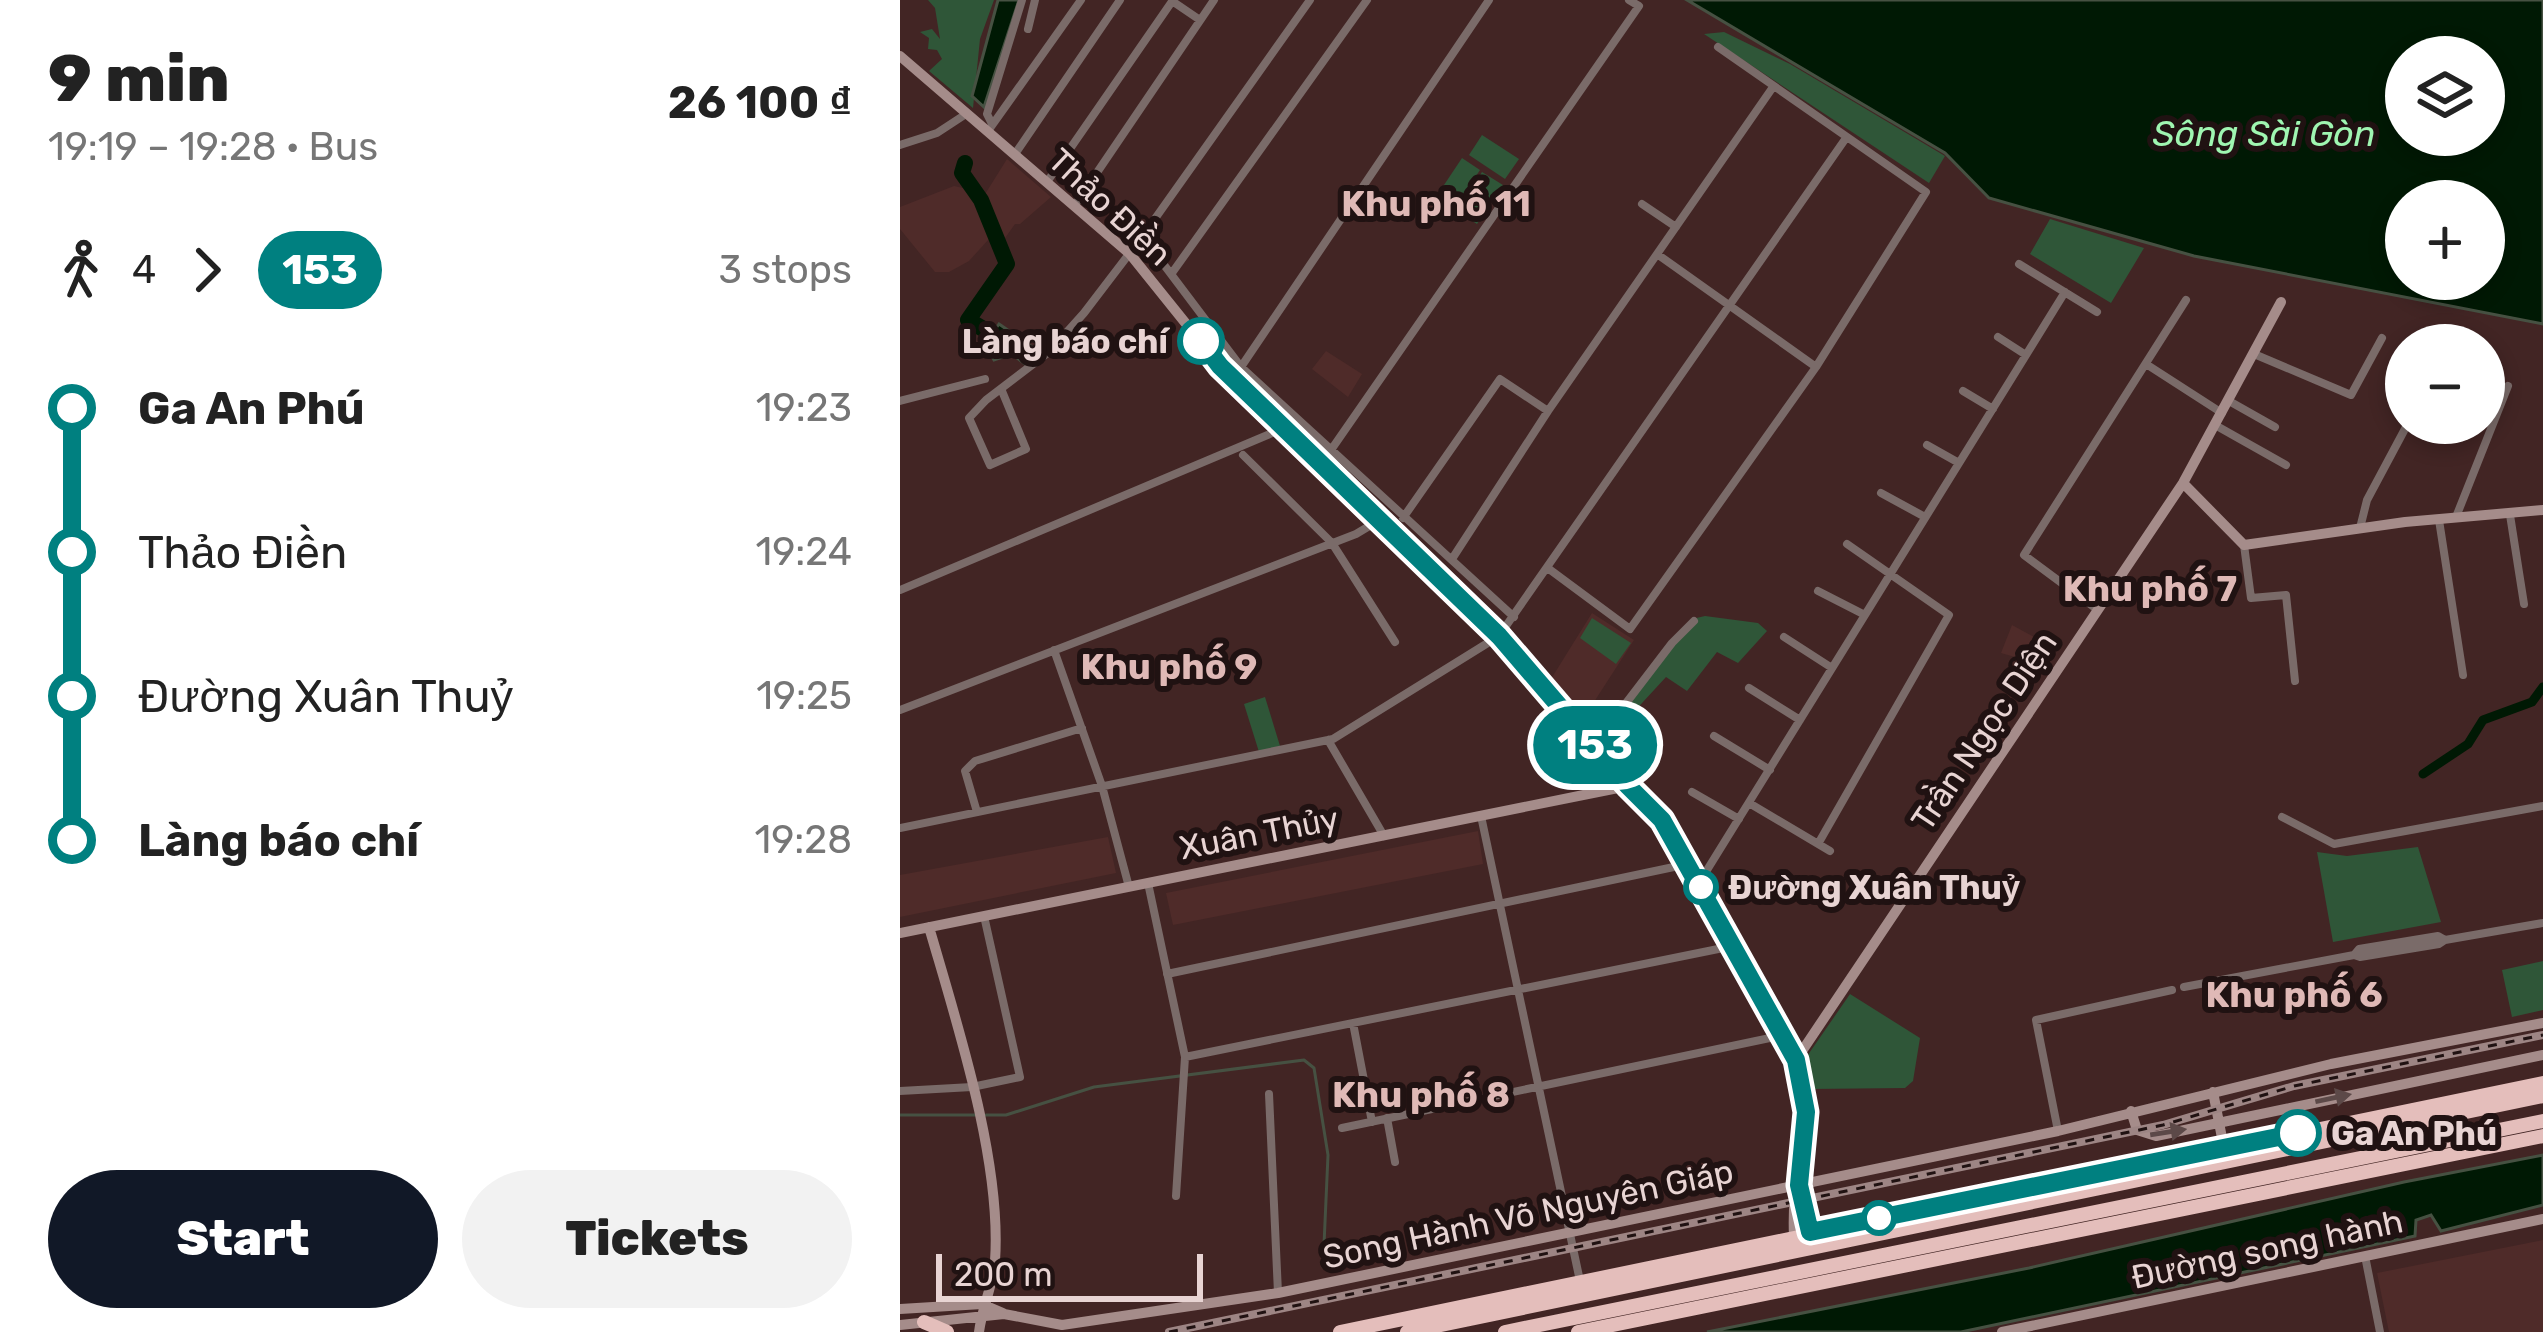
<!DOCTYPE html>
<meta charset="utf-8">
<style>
:root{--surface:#fff;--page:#f2f2f2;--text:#222;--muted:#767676;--accent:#111827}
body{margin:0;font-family:Rubik,sans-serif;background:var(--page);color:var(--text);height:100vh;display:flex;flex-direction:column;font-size:45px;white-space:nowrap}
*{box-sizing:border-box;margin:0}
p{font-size:39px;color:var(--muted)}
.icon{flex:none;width:66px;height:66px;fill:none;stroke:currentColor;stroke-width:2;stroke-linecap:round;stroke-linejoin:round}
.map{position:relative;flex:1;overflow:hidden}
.side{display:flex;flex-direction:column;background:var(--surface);width:900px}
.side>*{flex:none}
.badge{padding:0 24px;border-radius:39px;font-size:42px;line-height:78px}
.fabs{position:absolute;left:1485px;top:36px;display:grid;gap:24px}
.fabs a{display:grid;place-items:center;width:120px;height:120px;border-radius:50%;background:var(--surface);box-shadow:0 6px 18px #0003;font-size:60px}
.scale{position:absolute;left:36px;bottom:30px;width:267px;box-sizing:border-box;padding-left:12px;border:6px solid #e8d4d3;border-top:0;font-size:33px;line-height:42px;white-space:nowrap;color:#e8d4d3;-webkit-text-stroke:9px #201212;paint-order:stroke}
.map>.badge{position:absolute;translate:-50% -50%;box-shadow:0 0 0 6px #fff}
.legs{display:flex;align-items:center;gap:18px;height:132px;padding:0 48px;font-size:39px}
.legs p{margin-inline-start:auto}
.headline{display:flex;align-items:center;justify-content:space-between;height:204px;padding:0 48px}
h1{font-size:66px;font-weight:800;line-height:90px}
.action{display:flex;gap:24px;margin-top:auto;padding:24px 48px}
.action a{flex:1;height:138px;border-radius:72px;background:var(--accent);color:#fff;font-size:48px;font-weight:800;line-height:138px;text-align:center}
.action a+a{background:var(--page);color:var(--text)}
ul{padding:0 48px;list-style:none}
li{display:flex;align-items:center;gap:42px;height:144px;font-size:45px}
li i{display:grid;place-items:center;width:18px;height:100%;margin:0 15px;background:currentColor}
li i::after{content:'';width:30px;height:30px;margin:-15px;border:9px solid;border-radius:50%;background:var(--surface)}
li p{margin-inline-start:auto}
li:first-child i{background:linear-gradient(#0000 50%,currentColor 0)}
li:last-child i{background:linear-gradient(currentColor 50%,#0000 0)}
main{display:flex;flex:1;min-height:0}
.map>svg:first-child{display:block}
.built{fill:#4f2b29}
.green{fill:#2f5638}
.water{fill:#001904;stroke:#465142;stroke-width:3;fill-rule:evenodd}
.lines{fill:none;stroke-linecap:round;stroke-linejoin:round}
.stream{stroke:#465142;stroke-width:3}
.canal{stroke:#001904;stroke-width:9}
.river{stroke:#001904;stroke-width:16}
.street{stroke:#7a6b69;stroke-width:8}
.secondary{stroke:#a58c8a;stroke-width:10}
.highway{stroke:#e4bebb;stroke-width:14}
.rail-casing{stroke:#9d8584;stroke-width:8}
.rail{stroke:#201212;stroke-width:3;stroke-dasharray:9;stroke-linecap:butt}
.oneway{fill:#5c4948}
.line-1-casing{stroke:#fff;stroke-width:27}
.line-1{stroke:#008080;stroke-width:18}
.stop-1-dot{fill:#fff;stroke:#008080;stroke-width:6}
.labels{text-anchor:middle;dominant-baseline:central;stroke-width:12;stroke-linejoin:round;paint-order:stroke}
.street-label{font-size:33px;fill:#e8d4d3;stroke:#201212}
.stop-label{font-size:33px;font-weight:bold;fill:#e8d4d3;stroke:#201212;text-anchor:start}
.water-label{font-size:36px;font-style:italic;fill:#9ff6b1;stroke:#201212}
.neighbourhood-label{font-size:36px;font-weight:bold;fill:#dfb9b6;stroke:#201212}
</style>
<main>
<section class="side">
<div class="headline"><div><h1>9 min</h1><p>19:19 – 19:28 · Bus</p></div><b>26 100 ₫</b></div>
<div class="legs"><svg class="icon" aria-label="walk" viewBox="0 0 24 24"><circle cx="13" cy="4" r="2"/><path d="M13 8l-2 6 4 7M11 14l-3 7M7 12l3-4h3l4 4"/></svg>4<svg class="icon" aria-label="forward" viewBox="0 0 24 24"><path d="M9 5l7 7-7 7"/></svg><b class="badge" style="background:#008080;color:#fff">153</b><p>3 stops</p></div>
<ul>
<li><i style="color:#008080"></i><b>Ga An Phú</b><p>19:23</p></li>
<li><i style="color:#008080"></i><span>Thảo Điền</span><p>19:24</p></li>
<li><i style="color:#008080"></i><span>Đường Xuân Thuỷ</span><p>19:25</p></li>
<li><i style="color:#008080"></i><b>Làng báo chí</b><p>19:28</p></li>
</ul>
<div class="action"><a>Start</a><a>Tickets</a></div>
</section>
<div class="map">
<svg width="1643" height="1332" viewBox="0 0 1643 1332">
<rect width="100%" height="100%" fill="#422524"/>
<!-- built -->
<path class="built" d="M107,159L151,197L120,224H115L103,241L89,239L69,261L49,272H35L0,229V207L54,186L72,190L82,199Z
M426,351L462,374L448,397L412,369Z
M692,613L734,640L683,719L651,679Z
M1112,625L1149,645L1139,664L1101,653Z
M578,831L583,864L273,925L266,893Z
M208,837L216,873L0,917V875Z
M1643,1240V1332H1489L1477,1273Z"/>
<!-- green -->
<path class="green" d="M28,0H94L80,39L73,108L29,71L42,59L37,50L28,49L29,38L20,32L32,29L40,39L35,8Z
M824,32L890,64L1045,156L1029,183L804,34Z
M582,135L619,159L605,179L569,155Z
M562,158L580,170L554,209L536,197Z
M582,172L603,185L577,224L557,211Z
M1150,219L1244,248L1211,303L1130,254Z
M805,616L858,623L867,631L838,663L817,652L787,691L766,677L708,740L703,735L792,619Z
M692,618L731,643L716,664L680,638Z
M365,697L380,746L359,752L344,704Z
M1518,847L1541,922L1433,942L1417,852L1447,856Z
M1643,961V1010L1612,1017L1602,970Z
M950,994L1020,1038L1013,1081L1005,1088L910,1089L903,1062Z"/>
<!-- water -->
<path class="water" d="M98,0H119L84,107L72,96Z
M787,0H1643V324L1294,256L1089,198L1045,153ZM1584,57V135H1506V57ZM1584,201V279H1506V201Z
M99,324L138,351L125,364L112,354L94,360L85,344Z
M1643,1155V1205L1541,1231L1531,1215L1516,1220L1515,1236L1061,1332H807L1129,1268L1504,1182Z"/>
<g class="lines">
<!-- stream -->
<path class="stream" d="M0,1115H76
M86,1115H106L194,1087L404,1060L414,1068L428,1155L423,1267"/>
<!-- canal -->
<path class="canal" d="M1523,774L1568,744L1583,720L1632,702L1643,687"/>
<!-- river -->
<path class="river" d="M65,163L62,173L81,200L107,264L68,320L107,343"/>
<!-- street -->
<path class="street" d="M272,1L300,20
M128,29L135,0
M92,124L87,114L122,0
M88,131L181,0
M0,145L37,133L66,114
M115,154L220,0
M147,182L273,0
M742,204L776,227
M175,205L314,0
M243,237L341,367L614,617
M757,254L916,367
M1119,264L1197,312
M272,273L467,0
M1098,337L1126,355
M1354,354L1451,395L1482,338
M1246,364L1322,413
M341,367L589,0
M102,391L126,449L90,465L69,418L86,400L149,352L184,313L242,237L410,0
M1063,391L1093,409
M0,401L85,379
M1329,401L1375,427
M1315,425L1386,465
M1027,445L1059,463
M431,450L739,6L729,0
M343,455L432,543L495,642
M981,493L1025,517
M1610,515L1624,604
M1556,517L1608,386
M503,518L600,379L648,411
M1539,520L1563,675
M1460,528L1467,500L1506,427
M1344,545L1351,598L1386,595L1395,681
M552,559L648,411L873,87
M649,569L730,629L916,367L1026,192L818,47
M0,590L384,428
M918,591L965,615
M1198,610L1124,555L1286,300
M884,637L932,668
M154,650L202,786L229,887
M849,688L900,720
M0,710L456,534L481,519
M814,736L870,770
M428,740L484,836
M694,745L772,643L794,621
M792,792L839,819
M849,803L930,851
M77,812L65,771L75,761L182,728
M581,816L680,1281
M1382,817L1434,844L1643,806
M0,828L433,739L599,636L946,138
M918,844L1049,615L947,544
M248,883L285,1057L276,1196
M799,883L1165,292
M1545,940L1538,936L1459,949L1454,955L1460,957L1539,944L1545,940L1643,923
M267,974L788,864
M1284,987L1454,955
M453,1023L472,1122
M285,1057L833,946
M0,1091L72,1087L120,1077L84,916
M369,1094L378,1293
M487,1118L495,1162
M442,1128L884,1035
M1158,1131L1136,1020L1272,990
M1465,1256L1480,1332"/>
<!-- secondary -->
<path class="secondary" d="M0,56L230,254L320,366L599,636L728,786L762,820L884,1035C924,1116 890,1156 894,1236
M1283,483L1344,545L1505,522L1643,510
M29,927C57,1024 102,1161 95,1261C93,1285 82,1308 79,1332
M0,933L728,786
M896,1060L1283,483L1381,302
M1313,1092L1324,1148
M1231,1111L1237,1130L1256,1136L1643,1055
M901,1194L910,1232
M0,1309L82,1304L103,1313
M0,1325L104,1314L162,1325L378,1293L1158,1131L1431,1064L1643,1023
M1102,1332L1643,1219"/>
<!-- highway -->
<path class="highway" d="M24,1322L47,1332
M440,1332L1643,1083
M507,1332L1643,1096
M605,1332L1643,1121
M678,1332L1643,1136"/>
<defs>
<path id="rail" d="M269,1332L1263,1125L1394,1086L1643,1035"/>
</defs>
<!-- rail casing -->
<use href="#rail" class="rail-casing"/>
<!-- rail -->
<use href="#rail" class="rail"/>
</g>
<!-- one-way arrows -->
<defs><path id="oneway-solid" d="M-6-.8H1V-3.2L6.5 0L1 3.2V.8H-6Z" transform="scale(3)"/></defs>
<g class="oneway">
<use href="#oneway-solid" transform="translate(1433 1098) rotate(-12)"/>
<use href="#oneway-solid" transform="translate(1268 1132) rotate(-9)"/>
</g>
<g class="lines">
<defs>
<path id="line-1" d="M301,341L320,366L599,636L728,786L762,820L896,1060L906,1112L899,1185L910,1232L1398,1133"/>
</defs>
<!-- line-1 casing -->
<use href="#line-1" class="line-1-casing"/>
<!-- line-1 -->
<use href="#line-1" class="line-1"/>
</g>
<!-- markers -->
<g class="stop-1-dot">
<circle cx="301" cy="341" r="21"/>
<circle cx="801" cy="887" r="15"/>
<circle cx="1398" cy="1133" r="21"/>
<circle cx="979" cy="1218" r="15"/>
</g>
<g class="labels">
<!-- street labels -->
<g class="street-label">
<text transform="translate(210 207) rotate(43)">Thảo Điền</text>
<text transform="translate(1084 731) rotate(-56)">Trần Ngọc Diện</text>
<text transform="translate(359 833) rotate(-11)">Xuân Thủy</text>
<text transform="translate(628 1214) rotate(-12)">Song Hành Võ Nguyên Giáp</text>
<text transform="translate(1367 1249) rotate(-12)">Đường song hành</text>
</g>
<!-- stop labels -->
<g class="stop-label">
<text x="268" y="341" text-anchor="end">Làng báo chí</text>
<text x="828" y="887">Đường Xuân Thuỷ</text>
<text x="1431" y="1133">Ga An Phú</text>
</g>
<!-- water labels -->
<g class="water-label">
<text x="1364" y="133">Sông Sài Gòn</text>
</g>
<!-- neighbourhood labels -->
<g class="neighbourhood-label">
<text x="536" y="203">Khu phố 11</text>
<text x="1250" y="588">Khu phố 7</text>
<text x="269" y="666">Khu phố 9</text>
<text x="1394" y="994">Khu phố 6</text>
<text x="521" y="1094">Khu phố 8</text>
</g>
</g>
</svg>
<div class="fabs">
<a><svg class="icon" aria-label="layers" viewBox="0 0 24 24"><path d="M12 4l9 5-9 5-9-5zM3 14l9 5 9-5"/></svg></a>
<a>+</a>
<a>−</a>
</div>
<div class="scale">200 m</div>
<b class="badge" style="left:695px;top:745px;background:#008080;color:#fff">153</b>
</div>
</main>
